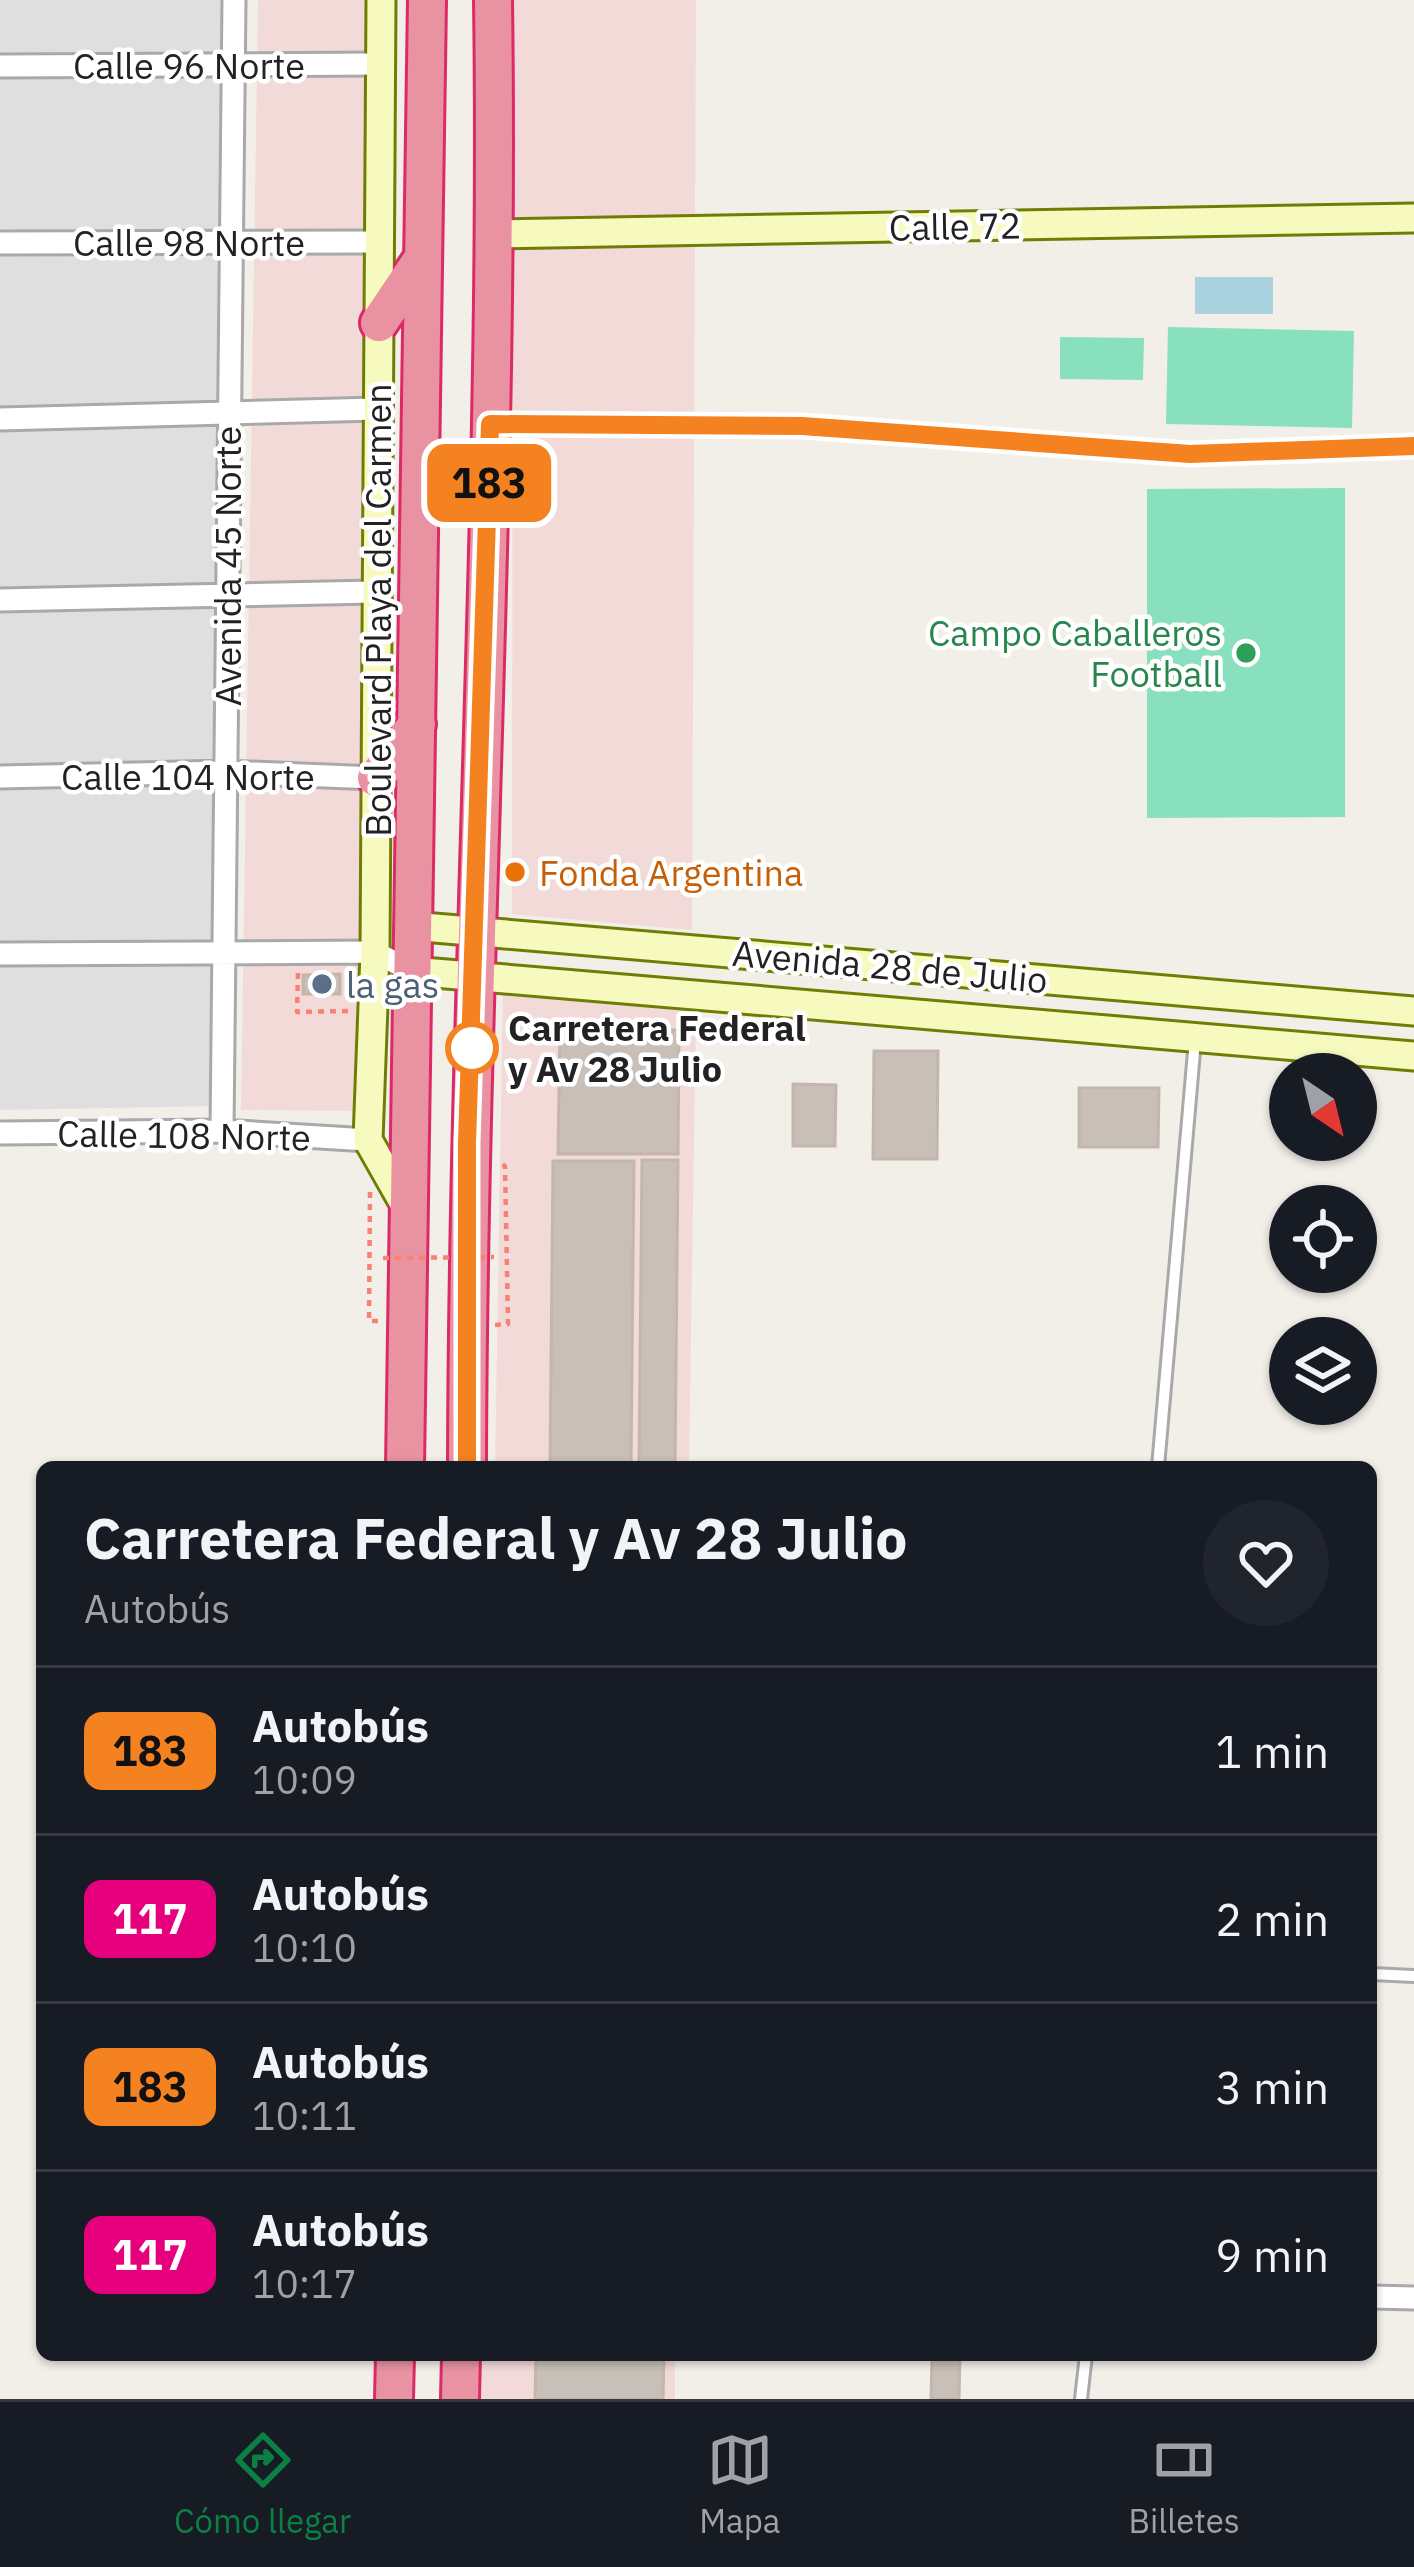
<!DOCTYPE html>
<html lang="es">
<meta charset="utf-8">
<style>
:root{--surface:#171b24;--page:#20242c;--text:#f1f3f6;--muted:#9ea1a6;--line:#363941;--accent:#0b8043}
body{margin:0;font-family:"IBM Plex Sans",sans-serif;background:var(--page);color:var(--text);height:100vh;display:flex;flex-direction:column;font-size:45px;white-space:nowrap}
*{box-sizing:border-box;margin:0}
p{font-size:39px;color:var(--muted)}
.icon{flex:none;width:66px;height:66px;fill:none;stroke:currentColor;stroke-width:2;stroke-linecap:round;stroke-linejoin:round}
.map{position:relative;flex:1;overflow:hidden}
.details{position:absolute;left:36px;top:1461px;width:1341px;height:900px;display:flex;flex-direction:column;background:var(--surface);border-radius:18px;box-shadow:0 3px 9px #0004}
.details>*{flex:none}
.badge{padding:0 24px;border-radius:18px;font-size:42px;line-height:78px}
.needle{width:78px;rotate:145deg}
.buttons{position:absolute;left:1269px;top:1053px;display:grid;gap:24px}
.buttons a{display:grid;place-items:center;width:108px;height:108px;border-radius:50%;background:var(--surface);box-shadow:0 3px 9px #0004;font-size:60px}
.map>.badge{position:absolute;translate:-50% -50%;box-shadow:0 0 0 6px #fff}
.round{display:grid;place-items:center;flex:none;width:126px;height:126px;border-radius:63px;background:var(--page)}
.headline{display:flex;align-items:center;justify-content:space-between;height:204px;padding:0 48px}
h1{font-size:57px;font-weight:700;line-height:90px}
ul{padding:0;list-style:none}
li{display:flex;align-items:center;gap:36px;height:168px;padding:0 48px;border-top:3px solid var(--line)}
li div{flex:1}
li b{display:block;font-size:45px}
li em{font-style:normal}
li .badge{min-width:132px;font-weight:700;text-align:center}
.menu{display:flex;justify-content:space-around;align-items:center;height:168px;border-top:3px solid var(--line);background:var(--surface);font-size:33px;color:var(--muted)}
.menu a{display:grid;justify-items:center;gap:6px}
.menu .on{color:var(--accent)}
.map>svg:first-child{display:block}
.residential{fill:#e0dfdf}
.commercial{fill:#f2dad9}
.pitch{fill:#88e0be}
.water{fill:#aad3df}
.building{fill:#c7bfb8;stroke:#c4b6ab;stroke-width:3}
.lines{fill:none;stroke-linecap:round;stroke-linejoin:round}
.lane-casing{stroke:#a9a9a9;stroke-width:16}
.street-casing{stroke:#a9a9a9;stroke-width:27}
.secondary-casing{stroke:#707d05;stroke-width:33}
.highway-casing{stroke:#dc2a67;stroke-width:42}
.path{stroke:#fa8072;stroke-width:4.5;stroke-dasharray:6 6;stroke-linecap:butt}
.lane{stroke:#fff;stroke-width:10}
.street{stroke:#fff;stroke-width:21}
.secondary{stroke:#f7fabf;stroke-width:27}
.highway{stroke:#e892a2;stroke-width:36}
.path-bridge{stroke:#fa8072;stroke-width:4.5;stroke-dasharray:6 6;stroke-linecap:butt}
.line-casing{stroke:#fff;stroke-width:27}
.line{stroke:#f58220;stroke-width:18}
.leisure-dot{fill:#2e9e5b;stroke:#fff;stroke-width:4.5}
.food-dot{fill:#e8710a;stroke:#fff;stroke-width:4.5}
.service-dot{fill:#5c6f8a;stroke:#fff;stroke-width:4.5}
.stop-dot{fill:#fff;stroke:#f58220;stroke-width:6}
.labels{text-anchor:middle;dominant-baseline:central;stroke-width:9;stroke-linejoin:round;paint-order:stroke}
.street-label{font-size:36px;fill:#222;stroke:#fff}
.leisure-label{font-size:36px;fill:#27864d;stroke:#fff;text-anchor:end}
.food-label{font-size:36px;fill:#c56008;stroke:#fff;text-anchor:start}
.service-label{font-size:36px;fill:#4e5e75;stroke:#fff;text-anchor:start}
.stop-label{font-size:36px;font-weight:bold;fill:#222;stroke:#fff;text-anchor:start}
</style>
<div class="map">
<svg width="1414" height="2399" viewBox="0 0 1414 2399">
<rect width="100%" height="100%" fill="#f2efe9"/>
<!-- residential -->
<path class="residential" d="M0,0H227L216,1106L0,1110Z"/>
<!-- commercial -->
<path class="commercial" d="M258,0H374L358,1111L241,1110Z
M513,0H696L692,930L512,914Z
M503,984L696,1010L689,1467H495Z
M482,2355H675V2399H481Z"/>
<!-- pitch -->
<path class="pitch" d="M1168,327L1354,331L1352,428L1166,424Z
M1060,337L1144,338L1143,380L1060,379Z
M1345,488V817L1147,818V489Z"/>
<!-- water -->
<path class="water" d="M1195,277H1273V314H1195Z"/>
<!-- building -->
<path class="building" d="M340,974V994H303V975Z
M560,1030H679L678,1154H558Z
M874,1051H938L937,1159H873Z
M793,1084L836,1085L835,1146H793Z
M1079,1088H1159L1158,1147H1079Z
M642,1160H678L675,1467H639Z
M553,1161H634L631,1467H550Z
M536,2355H664L663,2399H535Z
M932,2355H960L959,2399H931Z"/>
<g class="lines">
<defs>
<path id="lane" d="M495,424L802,426L1190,454L1414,446
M1158,1467L1195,1040
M1371,1974L1414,1976
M1081,2399L1086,2355"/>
<path id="street" d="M0,66L378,64
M0,243L377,242
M0,419L376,409
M0,600L374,592
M0,777L226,772L376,778
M0,954L375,952L411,971
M222,1131L234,0
M0,1133L222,1131L368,1140
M1371,2297L1414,2298"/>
<path id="secondary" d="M381,0L375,952L368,1140L407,1209
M496,234L1414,218
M411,926L1414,1011
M411,971L1414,1056"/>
<path id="highway" d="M379,323L422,259
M376,778L417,724
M405,1467L427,0
M467,1467C468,978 500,489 493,0
M394,2399L395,2355
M460,2399L461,2355"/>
</defs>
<!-- lane casing -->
<use href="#lane" class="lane-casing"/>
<!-- street casing -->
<use href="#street" class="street-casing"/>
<!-- secondary casing -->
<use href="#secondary" class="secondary-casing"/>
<!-- highway casing -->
<use href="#highway" class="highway-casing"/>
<!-- path -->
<path class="path" d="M298,973L297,1012L349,1011
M370,1192L369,1321H379
M495,1325L508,1324L505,1166L498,1161"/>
<!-- lane -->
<use href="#lane" class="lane"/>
<!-- street -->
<use href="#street" class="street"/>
<!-- secondary -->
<use href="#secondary" class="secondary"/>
<!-- highway -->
<use href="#highway" class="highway"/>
<!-- path-bridge -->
<path class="path-bridge" d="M383,1258L494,1257"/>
</g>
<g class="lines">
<defs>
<path id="line" d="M467,1467V1143L490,424L802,426L1190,454L1414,446"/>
</defs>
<!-- line casing -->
<use href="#line" class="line-casing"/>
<!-- line -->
<use href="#line" class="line"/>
</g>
<!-- markers -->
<circle class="leisure-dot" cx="1246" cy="653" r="12"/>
<circle class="food-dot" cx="515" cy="872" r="12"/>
<circle class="service-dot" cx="322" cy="984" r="12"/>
<circle class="stop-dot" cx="472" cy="1048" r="24"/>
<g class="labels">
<!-- street labels -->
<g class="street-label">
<text x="189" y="65">Calle 96 Norte</text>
<text transform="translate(955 226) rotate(-1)">Calle 72</text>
<text x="189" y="242">Calle 98 Norte</text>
<text transform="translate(227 566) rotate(-90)">Avenida 45 Norte</text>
<text transform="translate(377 610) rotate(-90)">Boulevard Playa del Carmen</text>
<text x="188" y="776">Calle 104 Norte</text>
<text transform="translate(890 966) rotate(5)">Avenida 28 de Julio</text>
<text transform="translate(184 1135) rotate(1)">Calle 108 Norte</text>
</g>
<!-- leisure labels -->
<g class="leisure-label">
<text x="1222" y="632">Campo Caballeros<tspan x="1222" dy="41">Football</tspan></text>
</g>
<!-- food labels -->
<g class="food-label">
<text x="539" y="872">Fonda Argentina</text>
</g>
<!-- service labels -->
<g class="service-label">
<text x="346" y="984">la gas</text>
</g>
<!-- stop labels -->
<g class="stop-label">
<text x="508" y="1027">Carretera Federal<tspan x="508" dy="41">y Av 28 Julio</tspan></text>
</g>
</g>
</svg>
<div class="buttons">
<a><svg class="needle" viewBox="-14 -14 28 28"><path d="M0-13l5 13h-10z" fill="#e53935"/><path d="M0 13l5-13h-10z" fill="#9ea1a6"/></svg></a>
<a><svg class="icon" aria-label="locate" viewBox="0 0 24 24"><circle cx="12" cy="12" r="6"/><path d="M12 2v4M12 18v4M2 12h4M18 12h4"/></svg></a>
<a><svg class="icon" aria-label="layers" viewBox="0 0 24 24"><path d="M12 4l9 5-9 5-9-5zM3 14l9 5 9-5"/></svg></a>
</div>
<b class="badge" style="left:489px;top:483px;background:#f58220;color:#111">183</b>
<section class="details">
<div class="headline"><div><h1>Carretera Federal y Av 28 Julio</h1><p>Autobús</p></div><a class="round"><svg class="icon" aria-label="heart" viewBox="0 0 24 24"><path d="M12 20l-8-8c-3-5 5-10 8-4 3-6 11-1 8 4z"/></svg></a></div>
<ul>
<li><span class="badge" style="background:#f58220;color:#111">183</span><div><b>Autobús</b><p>10:09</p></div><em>1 min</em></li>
<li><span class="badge" style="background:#e6007e;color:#fff">117</span><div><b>Autobús</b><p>10:10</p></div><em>2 min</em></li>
<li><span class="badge" style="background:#f58220;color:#111">183</span><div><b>Autobús</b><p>10:11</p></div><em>3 min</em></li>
<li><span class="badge" style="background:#e6007e;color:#fff">117</span><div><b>Autobús</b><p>10:17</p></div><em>9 min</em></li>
</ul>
</section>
</div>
<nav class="menu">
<a class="on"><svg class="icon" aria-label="directions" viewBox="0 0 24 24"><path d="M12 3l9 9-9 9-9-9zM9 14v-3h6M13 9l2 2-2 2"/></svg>Cómo llegar</a>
<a><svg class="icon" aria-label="map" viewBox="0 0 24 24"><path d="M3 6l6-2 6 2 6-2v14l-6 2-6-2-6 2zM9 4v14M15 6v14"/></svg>Mapa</a>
<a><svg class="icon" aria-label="tickets" viewBox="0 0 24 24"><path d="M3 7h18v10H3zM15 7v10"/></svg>Billetes</a>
</nav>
